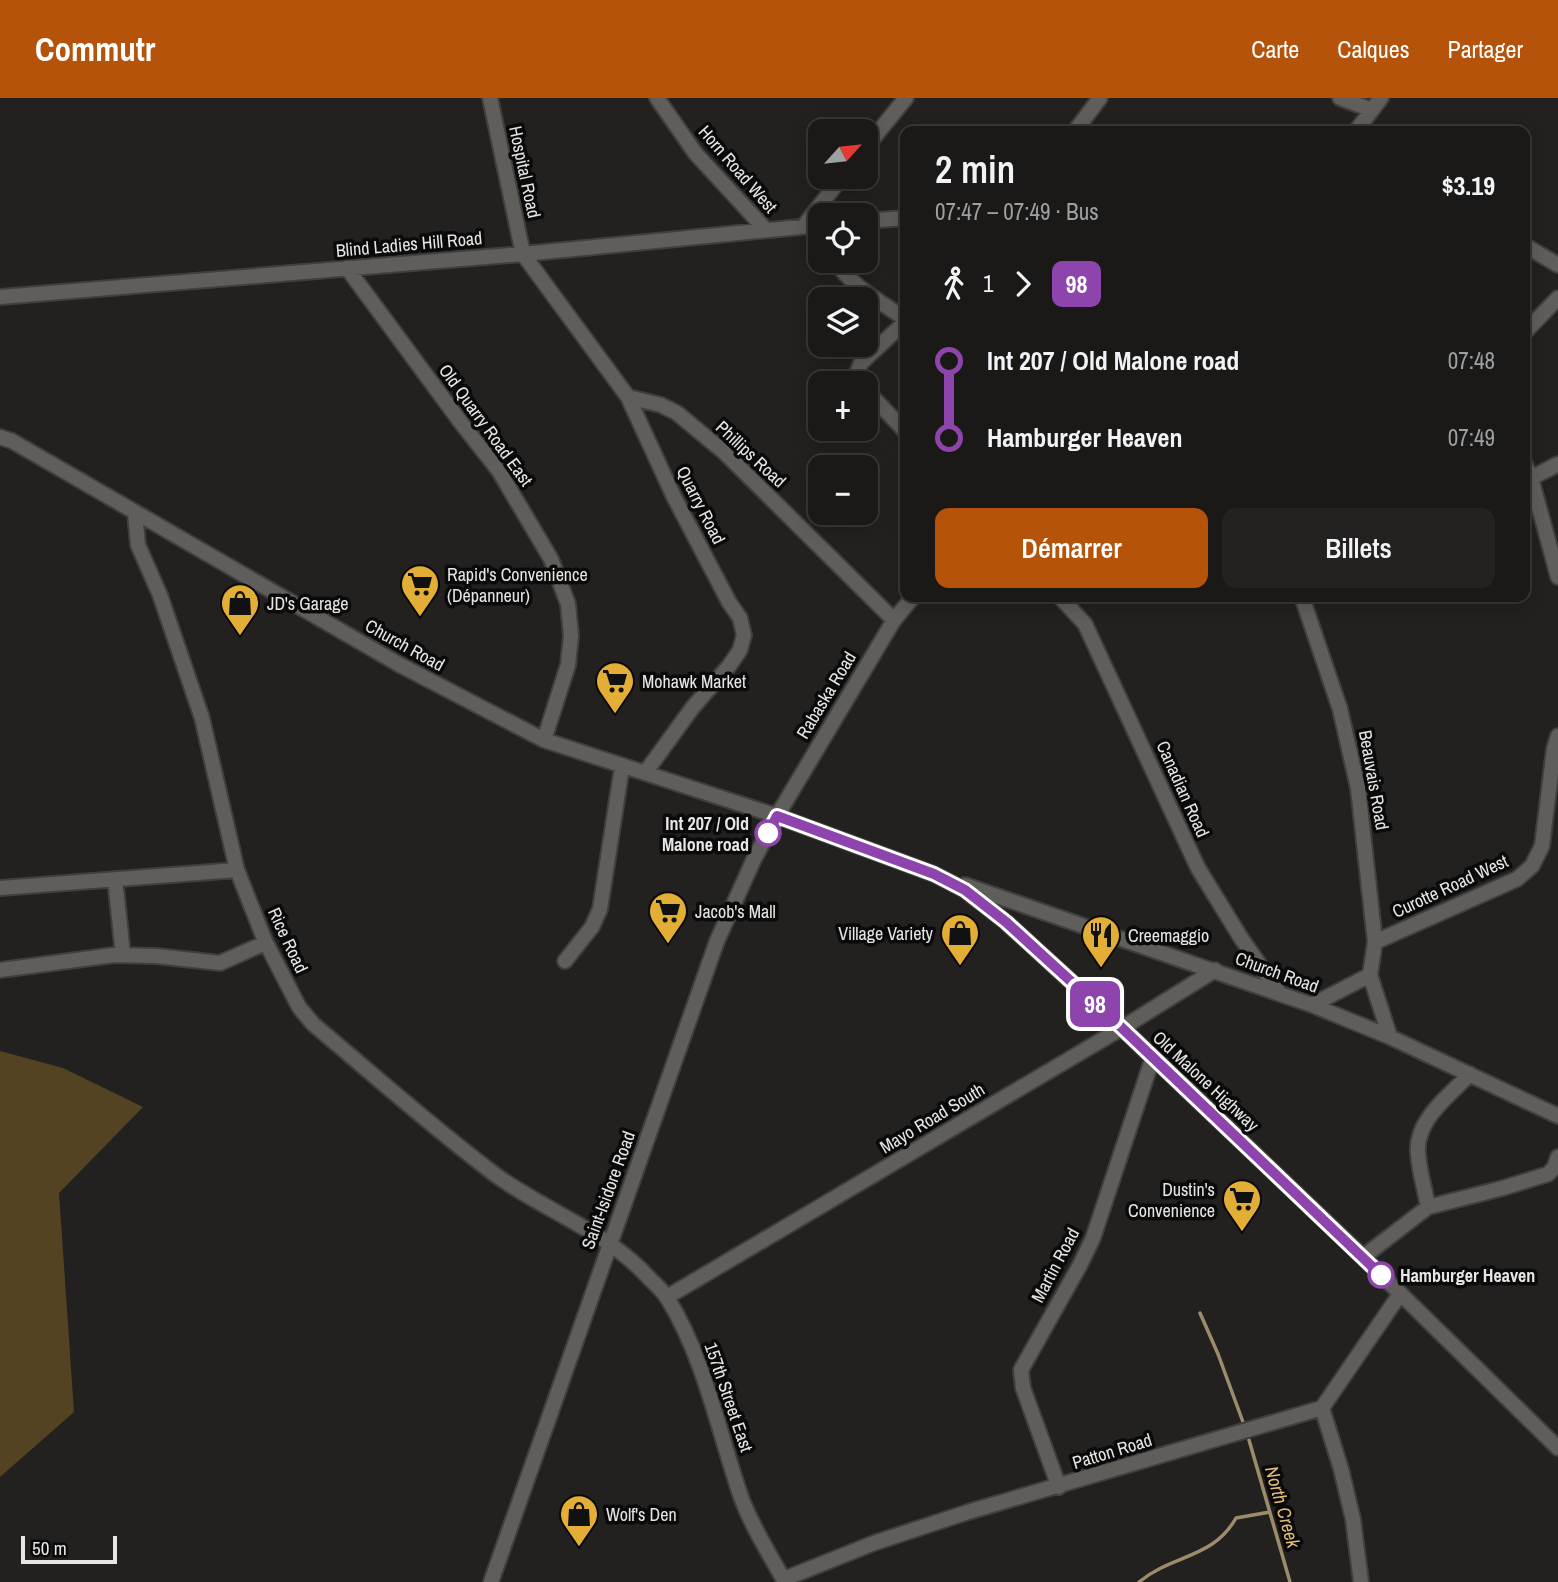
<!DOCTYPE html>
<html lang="fr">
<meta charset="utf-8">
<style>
:root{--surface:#1a1917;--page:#232220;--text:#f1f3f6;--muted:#9fa0a1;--line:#383836;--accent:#b45309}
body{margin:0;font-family:"Archivo Narrow",sans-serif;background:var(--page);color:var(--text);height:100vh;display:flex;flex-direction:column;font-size:26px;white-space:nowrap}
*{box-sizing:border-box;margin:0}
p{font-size:23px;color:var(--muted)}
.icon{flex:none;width:38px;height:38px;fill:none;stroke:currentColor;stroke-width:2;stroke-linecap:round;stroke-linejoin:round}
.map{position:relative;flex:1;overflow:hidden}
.details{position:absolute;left:900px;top:28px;width:630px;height:476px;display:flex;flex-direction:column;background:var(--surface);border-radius:14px;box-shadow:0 4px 18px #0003,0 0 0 2px var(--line)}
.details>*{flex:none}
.badge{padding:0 14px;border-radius:10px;font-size:24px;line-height:46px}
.needle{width:46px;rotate:63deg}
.buttons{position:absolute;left:808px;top:21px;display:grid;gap:14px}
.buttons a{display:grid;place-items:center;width:70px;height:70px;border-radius:14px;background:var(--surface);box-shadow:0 4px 18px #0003,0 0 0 2px var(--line);font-size:35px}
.scale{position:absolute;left:21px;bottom:18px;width:96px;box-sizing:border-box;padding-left:7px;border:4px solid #e7e6e5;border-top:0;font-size:19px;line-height:24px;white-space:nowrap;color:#e7e6e5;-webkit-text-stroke:5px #0b0a0a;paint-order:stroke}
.map>.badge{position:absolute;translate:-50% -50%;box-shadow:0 0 0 4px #fff}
.legs{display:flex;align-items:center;gap:10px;height:77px;padding:0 35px;font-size:23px}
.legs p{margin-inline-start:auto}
.summary{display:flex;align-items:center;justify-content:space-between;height:119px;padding:0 35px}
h1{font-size:38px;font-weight:600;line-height:52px}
.button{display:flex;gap:14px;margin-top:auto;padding:14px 35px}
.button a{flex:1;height:80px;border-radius:14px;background:var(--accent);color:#fff;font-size:28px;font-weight:600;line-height:80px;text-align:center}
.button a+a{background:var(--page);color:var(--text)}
ul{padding:0 35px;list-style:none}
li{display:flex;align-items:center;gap:24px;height:77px;font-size:26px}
li i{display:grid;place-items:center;width:10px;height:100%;margin:0 9px;background:currentColor}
li i::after{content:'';width:18px;height:18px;margin:-9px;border:5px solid;border-radius:50%;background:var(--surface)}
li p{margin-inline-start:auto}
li:first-child i{background:linear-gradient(#0000 50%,currentColor 0)}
li:last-child i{background:linear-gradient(currentColor 50%,#0000 0)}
header{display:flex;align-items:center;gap:42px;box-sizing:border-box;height:98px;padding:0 35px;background:var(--accent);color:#fff}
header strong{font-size:33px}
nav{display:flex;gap:38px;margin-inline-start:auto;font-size:24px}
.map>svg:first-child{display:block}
.green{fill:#534323}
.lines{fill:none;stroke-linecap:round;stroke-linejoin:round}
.stream{stroke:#9c8c6b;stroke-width:3.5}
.minor-casing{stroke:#403f3e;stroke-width:18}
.minor{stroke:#5f5e5b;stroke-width:14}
.line-1-casing{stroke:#fff;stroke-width:16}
.line-1{stroke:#8e44ad;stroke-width:10}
.stop-1-dot{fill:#fff;stroke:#8e44ad;stroke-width:3.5}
.labels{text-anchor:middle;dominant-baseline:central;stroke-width:7;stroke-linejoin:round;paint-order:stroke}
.street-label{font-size:18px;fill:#e7e6e5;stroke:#0b0a0a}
.poi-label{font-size:18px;fill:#e7e6e5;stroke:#0b0a0a;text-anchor:start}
.stop-label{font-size:18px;font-weight:bold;fill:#e7e6e5;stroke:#0b0a0a;text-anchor:end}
.water-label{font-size:19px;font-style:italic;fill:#e2be75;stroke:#0b0a0a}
</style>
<header>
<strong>Commutr</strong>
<nav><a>Carte</a><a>Calques</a><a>Partager</a></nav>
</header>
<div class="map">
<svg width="1558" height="1484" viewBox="0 0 1558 1484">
<rect width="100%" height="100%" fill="#22211f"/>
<!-- green -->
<path class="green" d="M0,953L63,970L143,1009L59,1095L74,1314L0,1379Z"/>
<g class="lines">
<!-- stream -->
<path class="stream" d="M1200,1215L1218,1256L1243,1324
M1249,1342L1290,1484
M1139,1484C1173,1456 1213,1461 1236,1420L1270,1414"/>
<defs>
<path id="minor" d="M490,0L523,156L628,299L674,399L729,504L740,520L744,537L740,552L729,568L693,609L645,675
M657,0L696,56L766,132
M1340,0L1372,12
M1075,33L1100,0
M1356,33L1381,0
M866,49L906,0
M866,123L905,120
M803,129L842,79
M1524,147L1558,167
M835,163C851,188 881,204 905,221
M347,170L462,326L499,373L551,461L568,506L571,538L568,567L544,642
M0,199L523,156L821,127
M1524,235L1558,200
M860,285L857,275L861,265L905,224
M866,292L905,333
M628,299L661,307L677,315L724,354L894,522
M0,339L12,343L400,567L544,642L777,718L934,776L965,792L1006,824L1122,930L1363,1159L1558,1350
M1524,364L1531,380L1558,479
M1531,380L1558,366
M135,415L138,447L160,497L202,620L237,772L265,843L299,909L313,926C374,977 433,1030 497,1078C547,1114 608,1134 650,1181C656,1187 663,1193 668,1201C705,1262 718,1332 741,1399C752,1429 770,1457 785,1484
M1060,499L1085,526L1198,770L1241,840L1280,896
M1302,499L1340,611L1358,690L1375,844L1370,877L1312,907
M115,781L123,857
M965,787L1312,907L1390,939L1558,1018
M0,790L237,772
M1375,844L1517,781L1532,768L1542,748L1554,651L1558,638
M565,863L592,829L600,811L622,669
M0,872L114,857L156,858L220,865L265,845
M1370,877L1390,939
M1428,1109C1425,1091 1419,1073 1418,1055C1415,1022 1450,997 1470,976
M1363,1159L1428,1109L1503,1090L1548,1076L1554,1070L1558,1059
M667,1199L1122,930L1215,872
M1322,1310L1341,1371L1353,1421L1361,1484
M1059,1389L1023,1290L1021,1272L1080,1167L1093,1140L1153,959
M784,1481L874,1445L968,1414L1322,1310L1400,1196
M491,1484L717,843L754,761L777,718L894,522L913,499"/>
</defs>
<!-- minor casing -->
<use href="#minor" class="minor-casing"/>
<!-- minor -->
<use href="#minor" class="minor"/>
</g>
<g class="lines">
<defs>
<path id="line-1" d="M768,735L777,718L934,776L965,792L1006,824L1122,930L1381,1177"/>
</defs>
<!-- line-1 casing -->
<use href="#line-1" class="line-1-casing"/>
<!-- line-1 -->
<use href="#line-1" class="line-1"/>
</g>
<!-- icons -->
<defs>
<symbol id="supermarket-pin" viewBox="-11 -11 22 30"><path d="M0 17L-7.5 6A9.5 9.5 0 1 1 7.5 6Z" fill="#e3ae35" stroke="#0b0a0a"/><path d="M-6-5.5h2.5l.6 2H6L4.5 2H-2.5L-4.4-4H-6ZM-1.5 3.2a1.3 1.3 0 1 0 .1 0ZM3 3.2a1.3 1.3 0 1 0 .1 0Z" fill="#111"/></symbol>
<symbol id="shop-pin" viewBox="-11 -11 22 30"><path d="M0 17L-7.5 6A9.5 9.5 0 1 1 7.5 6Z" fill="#e3ae35" stroke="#0b0a0a"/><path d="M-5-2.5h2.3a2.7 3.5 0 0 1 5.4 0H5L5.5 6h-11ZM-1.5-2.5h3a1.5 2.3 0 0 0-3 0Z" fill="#111"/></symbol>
<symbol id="restaurant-pin" viewBox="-11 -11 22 30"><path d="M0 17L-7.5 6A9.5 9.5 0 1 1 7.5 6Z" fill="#e3ae35" stroke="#0b0a0a"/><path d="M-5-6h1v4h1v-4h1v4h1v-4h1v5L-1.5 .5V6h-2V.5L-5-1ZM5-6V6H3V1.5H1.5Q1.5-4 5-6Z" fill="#111"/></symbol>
</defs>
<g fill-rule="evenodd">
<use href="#supermarket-pin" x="398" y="464" width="44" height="60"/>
<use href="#shop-pin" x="218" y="483" width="44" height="60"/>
<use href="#supermarket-pin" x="593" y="561" width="44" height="60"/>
<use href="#supermarket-pin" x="646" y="791" width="44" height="60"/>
<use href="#shop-pin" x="938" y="813" width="44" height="60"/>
<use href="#restaurant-pin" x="1079" y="815" width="44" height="60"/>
<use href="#supermarket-pin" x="1220" y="1079" width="44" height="60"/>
<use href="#shop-pin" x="557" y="1394" width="44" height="60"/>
</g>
<!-- markers -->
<g class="stop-1-dot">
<circle cx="768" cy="735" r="12"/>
<circle cx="1381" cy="1177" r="12"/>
</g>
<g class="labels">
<!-- street labels -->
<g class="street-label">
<text transform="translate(738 71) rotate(49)">Horn Road West</text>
<text transform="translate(525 74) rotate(78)">Hospital Road</text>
<text transform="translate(409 146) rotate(-5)">Blind Ladies Hill Road</text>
<text transform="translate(486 327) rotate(54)">Old Quarry Road East</text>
<text transform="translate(751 356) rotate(43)">Phillips Road</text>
<text transform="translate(701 407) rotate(63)">Quarry Road</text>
<text transform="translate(405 547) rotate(29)">Church Road</text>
<text transform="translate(826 597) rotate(-59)">Rabaska Road</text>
<text transform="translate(1374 682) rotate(80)">Beauvais Road</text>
<text transform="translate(1183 691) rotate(66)">Canadian Road</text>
<text transform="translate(1450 788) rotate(-25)">Curotte Road West</text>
<text transform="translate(288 842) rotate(65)">Rice Road</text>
<text transform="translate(1277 874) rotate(20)">Church Road</text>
<text transform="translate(1206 983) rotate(43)">Old Malone Highway</text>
<text transform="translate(932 1020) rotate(-31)">Mayo Road South</text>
<text transform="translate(608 1092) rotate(-70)">Saint-Isidore Road</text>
<text transform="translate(1055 1167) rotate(-62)">Martin Road</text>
<text transform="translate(729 1299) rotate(71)">157th Street East</text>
<text transform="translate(1112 1353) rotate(-17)">Patton Road</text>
</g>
<!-- poi labels -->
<g class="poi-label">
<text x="447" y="476">Rapid's Convenience<tspan x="447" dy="21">(Dépanneur)</tspan></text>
<text x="267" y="505">JD's Garage</text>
<text x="642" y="583">Mohawk Market</text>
<text x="695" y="813">Jacob's Mall</text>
<text x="933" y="835" text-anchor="end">Village Variety</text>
<text x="1128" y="837">Creemaggio</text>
<text x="1215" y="1091" text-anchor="end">Dustin's<tspan x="1215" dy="21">Convenience</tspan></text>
<text x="606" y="1416">Wolf's Den</text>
</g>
<!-- stop labels -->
<g class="stop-label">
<text x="749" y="725">Int 207 / Old<tspan x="749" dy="21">Malone road</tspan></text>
<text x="1400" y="1177" text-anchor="start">Hamburger Heaven</text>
</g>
<!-- water labels -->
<g class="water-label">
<text transform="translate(1283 1409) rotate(74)">North Creek</text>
</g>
</g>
</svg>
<div class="buttons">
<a><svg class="needle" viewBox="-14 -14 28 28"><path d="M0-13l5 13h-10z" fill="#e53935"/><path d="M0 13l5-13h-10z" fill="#9fa0a1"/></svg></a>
<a><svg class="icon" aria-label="locate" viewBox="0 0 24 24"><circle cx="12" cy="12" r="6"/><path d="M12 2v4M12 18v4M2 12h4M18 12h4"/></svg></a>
<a><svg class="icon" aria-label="layers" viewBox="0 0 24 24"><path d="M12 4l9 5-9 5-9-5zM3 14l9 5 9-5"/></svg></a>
<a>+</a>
<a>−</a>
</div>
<div class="scale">50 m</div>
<b class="badge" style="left:1095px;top:906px;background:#8e44ad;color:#fff">98</b>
<section class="details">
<div class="summary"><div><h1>2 min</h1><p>07:47 – 07:49 · Bus</p></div><b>$3.19</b></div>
<div class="legs"><svg class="icon" aria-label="walk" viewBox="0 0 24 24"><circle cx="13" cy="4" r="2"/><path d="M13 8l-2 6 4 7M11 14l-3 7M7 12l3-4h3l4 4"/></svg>1<svg class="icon" aria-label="forward" viewBox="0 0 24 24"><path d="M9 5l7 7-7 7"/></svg><b class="badge" style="background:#8e44ad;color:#fff">98</b></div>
<ul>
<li><i style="color:#8e44ad"></i><b>Int 207 / Old Malone road</b><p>07:48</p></li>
<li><i style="color:#8e44ad"></i><b>Hamburger Heaven</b><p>07:49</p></li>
</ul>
<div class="button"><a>Démarrer</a><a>Billets</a></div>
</section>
</div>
